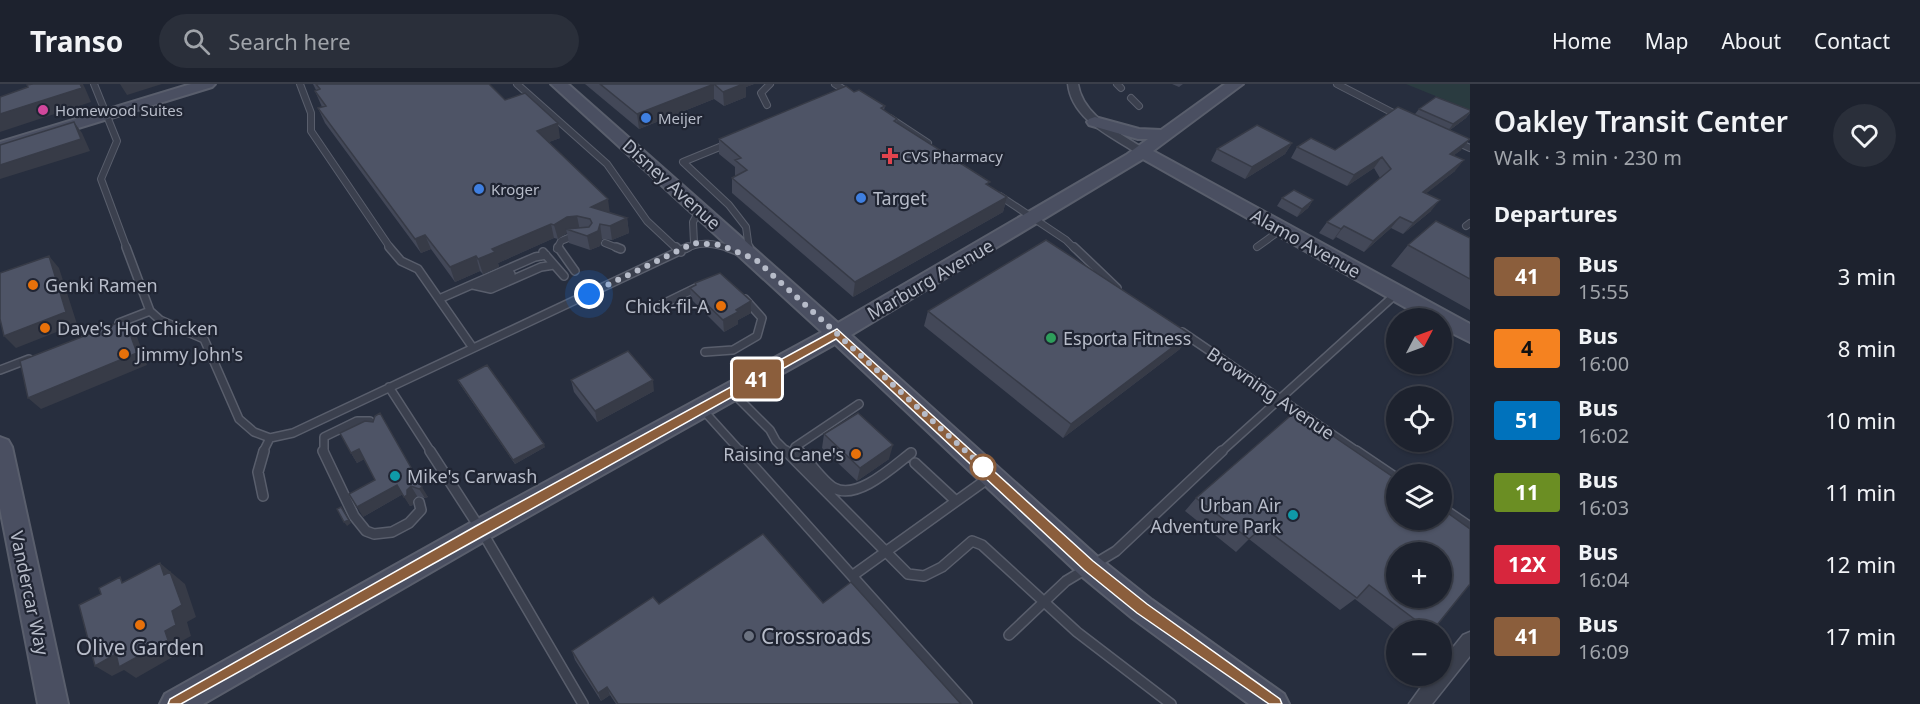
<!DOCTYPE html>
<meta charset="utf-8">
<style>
:root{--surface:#1d222e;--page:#2a2f3a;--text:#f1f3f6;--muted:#a0a4aa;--line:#3b3f4a}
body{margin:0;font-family:"Noto Sans",sans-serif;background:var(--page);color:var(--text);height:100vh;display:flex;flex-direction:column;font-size:22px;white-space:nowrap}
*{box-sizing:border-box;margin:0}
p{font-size:20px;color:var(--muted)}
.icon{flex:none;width:33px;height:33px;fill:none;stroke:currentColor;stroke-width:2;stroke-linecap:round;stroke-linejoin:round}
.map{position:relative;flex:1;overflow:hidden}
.panel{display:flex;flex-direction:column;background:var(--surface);width:450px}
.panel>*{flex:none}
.badge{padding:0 12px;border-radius:4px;font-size:21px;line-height:39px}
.needle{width:39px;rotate:49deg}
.controls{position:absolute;left:1386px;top:224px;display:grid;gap:12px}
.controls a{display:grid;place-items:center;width:66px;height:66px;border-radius:50%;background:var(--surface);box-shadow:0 2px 4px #0004,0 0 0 2px var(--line);font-size:30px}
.you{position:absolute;width:30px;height:30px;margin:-15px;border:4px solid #fff;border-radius:50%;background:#1a73e8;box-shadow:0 0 0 9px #1a73e833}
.map>.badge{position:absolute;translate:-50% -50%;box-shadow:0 0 0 3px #fff}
h2{padding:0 24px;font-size:22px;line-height:54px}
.round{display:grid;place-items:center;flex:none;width:63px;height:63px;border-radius:32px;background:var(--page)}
.summary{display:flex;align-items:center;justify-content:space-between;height:102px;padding:0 24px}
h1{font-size:28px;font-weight:600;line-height:45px}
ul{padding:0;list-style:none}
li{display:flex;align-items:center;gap:18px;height:72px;padding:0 24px}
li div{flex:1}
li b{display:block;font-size:22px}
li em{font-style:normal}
li .badge{min-width:66px;font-weight:700;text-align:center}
header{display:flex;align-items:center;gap:36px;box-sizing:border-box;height:84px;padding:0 30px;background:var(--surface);border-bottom:2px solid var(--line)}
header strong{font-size:28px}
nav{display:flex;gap:33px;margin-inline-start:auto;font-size:21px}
.search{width:420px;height:54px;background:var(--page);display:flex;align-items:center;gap:15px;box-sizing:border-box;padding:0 21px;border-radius:33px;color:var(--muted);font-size:22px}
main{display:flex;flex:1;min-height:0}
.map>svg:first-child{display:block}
.green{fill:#2a3b40}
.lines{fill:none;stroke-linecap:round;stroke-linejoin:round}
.lane-far2-casing{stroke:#595e6c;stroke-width:8}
.lane-far1-casing{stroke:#595e6c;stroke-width:10}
.lane-casing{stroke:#595e6c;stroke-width:12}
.street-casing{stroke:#595e6c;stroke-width:3}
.secondary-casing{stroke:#595e6c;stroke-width:4}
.lane-far2{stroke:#3b404e;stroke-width:6}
.lane-far1{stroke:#3b404e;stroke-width:7}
.lane{stroke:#3b404e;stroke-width:9}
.street{fill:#3b404e;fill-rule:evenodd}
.secondary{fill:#4a4f61;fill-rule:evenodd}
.wall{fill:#434858}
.shaded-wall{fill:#373b47}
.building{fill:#4e5466;stroke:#373b47;stroke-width:1.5;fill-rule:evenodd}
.line{fill:#8b5e3c;stroke:#fff;stroke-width:1.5}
.walk{stroke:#b7bcc9;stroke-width:6;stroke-dasharray:0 10.8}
.hotel-dot{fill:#d1479c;stroke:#202533;stroke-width:2}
.shop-dot{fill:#3f7fe0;stroke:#202533;stroke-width:2}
.health-dot{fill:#e0444e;stroke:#202533;stroke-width:2}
.food-dot{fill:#e8710a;stroke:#202533;stroke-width:2}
.leisure-dot{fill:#2e9e5b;stroke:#202533;stroke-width:2}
.stop-dot{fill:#fff;stroke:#8b5e3c;stroke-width:3}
.culture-dot{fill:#0f9aa8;stroke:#202533;stroke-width:2}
.worship-dot{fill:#6b7280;stroke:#202533;stroke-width:2}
.labels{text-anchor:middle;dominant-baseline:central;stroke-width:4.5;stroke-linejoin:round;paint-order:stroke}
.far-poi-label{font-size:15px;fill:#b7bcc9;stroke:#202533;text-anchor:start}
.street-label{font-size:18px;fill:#b7bcc9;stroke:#202533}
.poi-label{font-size:18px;fill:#b7bcc9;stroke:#202533;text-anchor:start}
.near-poi-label{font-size:21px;fill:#b7bcc9;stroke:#202533;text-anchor:start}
</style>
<header>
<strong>Transo</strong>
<div class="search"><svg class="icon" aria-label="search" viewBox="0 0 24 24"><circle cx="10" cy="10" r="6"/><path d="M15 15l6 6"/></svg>Search here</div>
<nav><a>Home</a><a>Map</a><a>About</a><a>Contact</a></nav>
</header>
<main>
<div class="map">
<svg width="1470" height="620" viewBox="0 0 1470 620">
<rect width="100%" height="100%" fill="#272e3e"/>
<!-- green -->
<path class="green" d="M1406,0H1470V26Z"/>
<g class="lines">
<defs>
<path id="lane-far2" d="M94,0L117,57L101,95L127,165
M300,0L311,29V47L391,165
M517,0L607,80L647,137L677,165
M835,0L849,9
M1117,0L1121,4
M1337,0L1399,32
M1131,14L1139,22
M767,21L761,9L770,0
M890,34L928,59
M1457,58L1470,64
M727,60L683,78L729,121L746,143L749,165
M1000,112L1066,156L1075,165
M1466,142L1470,139
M605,159L620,165
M694,159L693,138L700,125
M1257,163L1282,145
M557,165L561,157L578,150
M686,165C699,156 716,160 731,165"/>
<path id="lane-far1" d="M126,163L150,227L160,236L204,255L239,335L254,348L270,354L293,349L688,163
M389,163L401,177L418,185L473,264
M558,163L575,187
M616,163L621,165
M676,163L681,168
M727,163L740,168
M749,163L750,169
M1074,163L1117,204
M543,168L564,192
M480,200H487L511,190
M473,201L491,205L541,183L554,181
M439,215L535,173L546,171
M661,221L698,203
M119,239L150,227
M1182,248L1358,368
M705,268L733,266L757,252L762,234L745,215
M0,286L29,275
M389,303L431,368
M732,308L770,346L776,357L787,368
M703,326L741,368
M263,368L270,354
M324,368V353L357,337H370L376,344
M800,368L795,363L859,320
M1221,368L1397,209"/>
<path id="lane" d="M323,367L354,432L366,447L374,450L392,448L409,439L421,426L419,418
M430,367L481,446L583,620
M740,367L967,620
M786,367L908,490L924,492L942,483L972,457L982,461L1077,548L1171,620
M799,367C808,376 823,398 834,404C857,417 894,382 911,369
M1356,367L1396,394
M915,379L956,417
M263,412L258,388L264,367
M1442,424L1470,443
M852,492L990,393
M1009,551L1066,497L1116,467L1222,367"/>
<path id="street" d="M1068,0H1078C1083,33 1121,49 1146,66V70H1138C1111,52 1072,36 1068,0Z
M1470,548V572L1432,620H1409L1430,591H1442V577L1463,551Z"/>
<path id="secondary" d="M191,0H215L212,3L0,68V58Z
M551,0H568L838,239L1126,71L1148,55H1138L1089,41L1087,38L1089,35L1095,33L1139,45L1161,46L1225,0H1243L1153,67L1470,240V258L1442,244V234H1424L1143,75L851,251L1098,473L1152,516L1284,610L1289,620H1249L1132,534L1080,491L835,260L490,454L203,620H160L165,610L472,438L822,248Z
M0,353L8,356L12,363L68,620H38L0,424Z"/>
</defs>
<!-- lane-far2 casing -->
<use href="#lane-far2" class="lane-far2-casing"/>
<!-- lane-far1 casing -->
<use href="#lane-far1" class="lane-far1-casing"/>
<!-- lane casing -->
<use href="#lane" class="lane-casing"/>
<!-- street casing -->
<use href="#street" class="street-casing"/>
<!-- secondary casing -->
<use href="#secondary" class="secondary-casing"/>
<!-- lane-far2 -->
<use href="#lane-far2" class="lane-far2"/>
<!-- lane-far1 -->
<use href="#lane-far1" class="lane-far1"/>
<!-- lane -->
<use href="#lane" class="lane"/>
<!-- street -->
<use href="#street" class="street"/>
<!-- secondary -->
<use href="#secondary" class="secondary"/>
</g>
<!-- wall -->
<path class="wall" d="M313,0H489L505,16L560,54L549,58L609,128L627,134L629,149L612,156L602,155L600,162L590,166L569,159L567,149L558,155L554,154L498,179L499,183L483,190L480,187L455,198L431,165L421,169L325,39L318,24L322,23L315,7L316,6Z
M585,0H754L746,3V13L724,22L714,15L639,45Z
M1172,0H1183L1179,3Z
M854,8L885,22L884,26L897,35V38L989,102L1007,113L1003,128L853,213L732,109V94L735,92V83L719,70V55Z
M1419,25L1470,26V29L1466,34L1450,46L1461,66L1454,71L1455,87L1426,109L1431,127L1403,150L1391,144L1364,168L1336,153L1333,156L1319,149L1327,138L1380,94L1374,84L1347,102L1291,74L1297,63L1335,66L1415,30Z
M1292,59L1285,70L1245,95L1211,77L1217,65Z
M1282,114L1313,116L1308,124L1297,133L1277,122Z
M1470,154V226L1391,182L1408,161Z
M695,199L751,229L738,236V240L724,248L691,215L690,204L695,202Z
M928,227L1180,265L1063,354L924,242Z
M458,296L545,363L515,380L459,299Z
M571,296L654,307L597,338L574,308Z
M1296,327L1433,546L1396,547L1355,515L1340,526L1249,455L1236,468L1185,427L1196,414Z
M365,337L428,413L425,414L417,412L413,416V421L410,422L403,410L363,433L375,396L364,375L357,379L351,369Z
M824,350L889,375L857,397L822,364Z
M823,519L961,620H616L610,611L601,617L575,576L572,567L659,520Z"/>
<!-- shaded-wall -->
<path class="shaded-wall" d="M80,0H83L85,4L91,18L0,48V30Z
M120,0H162L127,11Z
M714,0V15L639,45L637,30Z
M737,0H754L746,3V13L724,22L723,8Z
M1470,28L1466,34L1447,48L1453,40Z
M74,38L82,49L90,67L0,95V81Z
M558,39L560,54L541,61L537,47Z
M1470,55L1461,66L1441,81L1450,70Z
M1292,59L1285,70L1245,95L1252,83Z
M1382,73L1374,84L1347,102L1354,91Z
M1464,76L1455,87L1414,119L1423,108Z
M1007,113L1003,128L853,213L855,198Z
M608,115L610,130L591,123Z
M1313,116L1308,124L1297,133L1302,125Z
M1440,116L1431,127L1403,150L1413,139Z
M577,132L580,147L566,145L567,149L558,155L554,141L567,133Z
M1400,133L1391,144L1364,168L1373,157Z
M627,134L629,149L612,156L610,142Z
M551,140L554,154L498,179L499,183L483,190L478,175L492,165Z
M600,140L602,155L600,162L590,166L587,152Z
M1344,142L1336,153L1333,156L1341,145Z
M425,151L431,165L421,169L415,155Z
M49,172L59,184L77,240L16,264L4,252Z
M476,172L480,187L455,198L450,183Z
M751,217V229L738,236V240L724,248L723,236L736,226Z
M125,236L135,247L147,281L41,325L28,314Z
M1190,250L1180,265L1063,354L1071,340Z
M653,296L654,307L597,338L595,327Z
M544,360L545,363L515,380L513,376Z
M893,361L889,375L857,397L860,384Z
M359,365L365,375L357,379L351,369Z
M397,401L403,410L363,433L357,423Z
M411,402L417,412L413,416V421L410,422L404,413L407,406Z
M422,403L428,413L425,414L419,405Z
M341,423L351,439L347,442L344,438Z
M160,479L185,500L196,533L187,538L191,552L180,558L183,567L136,594L124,586L112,592L95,582L116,570L165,547L172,527L164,491Z
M607,603L610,611L601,617L598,609Z"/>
<!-- building -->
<path class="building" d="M33,0H80L82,4L0,30V13L28,3L27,1Z
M316,0H489L505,16L525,9L558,39L537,47L608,115L591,123L627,134L610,142L600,140L598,147L587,152L566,145L589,143L592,139L590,135L577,132L567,133L554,141L551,140L492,165L495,168L478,175L476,172L450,183L425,151L415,155L318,24L326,22L315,7L320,5Z
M600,0H743L723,8L714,0L637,30Z
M846,2L854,8L859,6L885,22L881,24L897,35L894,37L990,98L986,100L1007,113L855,198L732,94L747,86L735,76L741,74L719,55Z
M1436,13L1470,26V28L1453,40L1419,25Z
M1398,23L1470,55L1450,70L1464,76L1423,108L1440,116L1413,139L1400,133L1373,157L1344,142L1341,145L1327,138L1391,85L1382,73L1354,91L1297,63L1311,54L1335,66Z
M74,38L81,55L0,81V61Z
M1257,41L1292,59L1252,83L1217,65Z
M1294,106L1313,116L1302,125L1282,114Z
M1436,137L1470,154V195L1408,161Z
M1046,156L1190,250L1071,340L928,227Z
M49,172L66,228L4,252L0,235V189Z
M720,189L751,217L736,226L738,228L723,236L690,204L696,201L695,199Z
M125,236L137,269L28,314L20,277Z
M628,267L653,296L595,327L571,296Z
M487,281L544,360L513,376L458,296Z
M1296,327L1396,395V435H1442V425L1470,445V500L1433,546H1429L1369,501L1357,514L1263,443L1249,455L1196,414ZM1396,468H1442V513H1396Z
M380,329L422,403L419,405L411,402L407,406V411L404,413L397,401L357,423L349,410L375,396L359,365L351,369L340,349L365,337L373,338L375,332Z
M858,329L893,361L860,384L824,350Z
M341,423L349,436L344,438L337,425Z
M763,450L823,519L851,498L961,620H618L607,603L598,609L572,567L653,513L659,520Z
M160,479L164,491L170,488L182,521L172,527L176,541L165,547L168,556L119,583L116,570L95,582L79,521L101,510L99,504L120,493L122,499Z"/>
<!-- line -->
<path class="line" d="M837,245L1093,477L1147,520L1280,615L1282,620H1269L1137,529L1084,486L836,255L485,451L181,620H168L170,615L476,442Z"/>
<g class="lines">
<!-- walk -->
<path class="walk" d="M589,210L694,159L720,161L755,175L983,383"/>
</g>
<!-- markers -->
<circle class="hotel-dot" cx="43" cy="26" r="6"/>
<g class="shop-dot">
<circle cx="646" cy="34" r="6"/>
<circle cx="479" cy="105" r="6"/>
<circle cx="861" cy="114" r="6"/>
</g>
<path class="health-dot" d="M887 63h6v6h6v6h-6v6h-6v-6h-6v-6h6z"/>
<g class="food-dot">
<circle cx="33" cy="201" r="6"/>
<circle cx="721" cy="222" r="6"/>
<circle cx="45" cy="244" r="6"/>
<circle cx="124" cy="270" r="6"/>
<circle cx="856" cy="370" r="6"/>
<circle cx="140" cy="541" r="6"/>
</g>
<circle class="leisure-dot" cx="1051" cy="254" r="6"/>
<circle class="stop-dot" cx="983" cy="383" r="12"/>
<g class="culture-dot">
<circle cx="395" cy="392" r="6"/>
<circle cx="1293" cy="431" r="6"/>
</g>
<circle class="worship-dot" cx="749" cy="552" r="6"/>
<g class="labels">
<!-- far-poi labels -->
<g class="far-poi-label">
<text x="55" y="26">Homewood Suites</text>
<text x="658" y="34">Meijer</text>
<text x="902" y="72">CVS Pharmacy</text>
<text x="491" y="105">Kroger</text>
</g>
<!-- street labels -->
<g class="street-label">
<text transform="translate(672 100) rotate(42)">Disney Avenue</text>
<text transform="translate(1306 159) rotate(29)">Alamo Avenue</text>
<text transform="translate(930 195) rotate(-30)">Marburg Avenue</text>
<text transform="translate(1271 309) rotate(34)">Browning Avenue</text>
<text transform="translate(30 509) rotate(78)">Vandercar Way</text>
</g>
<!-- poi labels -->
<g class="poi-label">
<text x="873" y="114">Target</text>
<text x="45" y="201">Genki Ramen</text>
<text x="709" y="222" text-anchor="end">Chick-fil-A</text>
<text x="57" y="244">Dave's Hot Chicken</text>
<text x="1063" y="254">Esporta Fitness</text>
<text x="136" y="270">Jimmy John's</text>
<text x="844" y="370" text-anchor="end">Raising Cane's</text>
<text x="407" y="392">Mike's Carwash</text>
<text x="1281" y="421" text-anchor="end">Urban Air<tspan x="1281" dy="21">Adventure Park</tspan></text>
</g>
<!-- near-poi labels -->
<g class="near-poi-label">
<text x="761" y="552">Crossroads</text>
<text x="140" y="563" text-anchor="middle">Olive Garden</text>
</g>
</g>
</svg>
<div class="controls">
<a><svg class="needle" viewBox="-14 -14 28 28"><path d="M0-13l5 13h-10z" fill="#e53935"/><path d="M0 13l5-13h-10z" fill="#a0a4aa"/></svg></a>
<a><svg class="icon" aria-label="locate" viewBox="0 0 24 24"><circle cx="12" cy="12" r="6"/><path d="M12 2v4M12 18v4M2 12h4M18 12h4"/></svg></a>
<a><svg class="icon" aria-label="layers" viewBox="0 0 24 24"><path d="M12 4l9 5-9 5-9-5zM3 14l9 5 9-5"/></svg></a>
<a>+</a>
<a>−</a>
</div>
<div class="you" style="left:589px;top:210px"></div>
<b class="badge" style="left:757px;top:295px;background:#8b5e3c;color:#fff">41</b>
</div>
<section class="panel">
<div class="summary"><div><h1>Oakley Transit Center</h1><p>Walk · 3 min · 230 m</p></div><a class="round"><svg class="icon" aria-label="heart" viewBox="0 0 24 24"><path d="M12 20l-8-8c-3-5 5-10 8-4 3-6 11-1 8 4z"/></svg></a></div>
<h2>Departures</h2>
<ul>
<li><span class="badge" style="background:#8b5e3c;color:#fff">41</span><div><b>Bus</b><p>15:55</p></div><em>3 min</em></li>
<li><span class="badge" style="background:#f58220;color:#111">4</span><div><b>Bus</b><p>16:00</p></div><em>8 min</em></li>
<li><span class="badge" style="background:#0072bc;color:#fff">51</span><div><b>Bus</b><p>16:02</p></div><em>10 min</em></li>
<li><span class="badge" style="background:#6b8e23;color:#fff">11</span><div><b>Bus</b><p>16:03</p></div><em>11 min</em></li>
<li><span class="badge" style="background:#d7263d;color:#fff">12X</span><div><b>Bus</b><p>16:04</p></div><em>12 min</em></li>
<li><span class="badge" style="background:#8b5e3c;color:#fff">41</span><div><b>Bus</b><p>16:09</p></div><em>17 min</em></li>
</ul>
</section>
</main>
